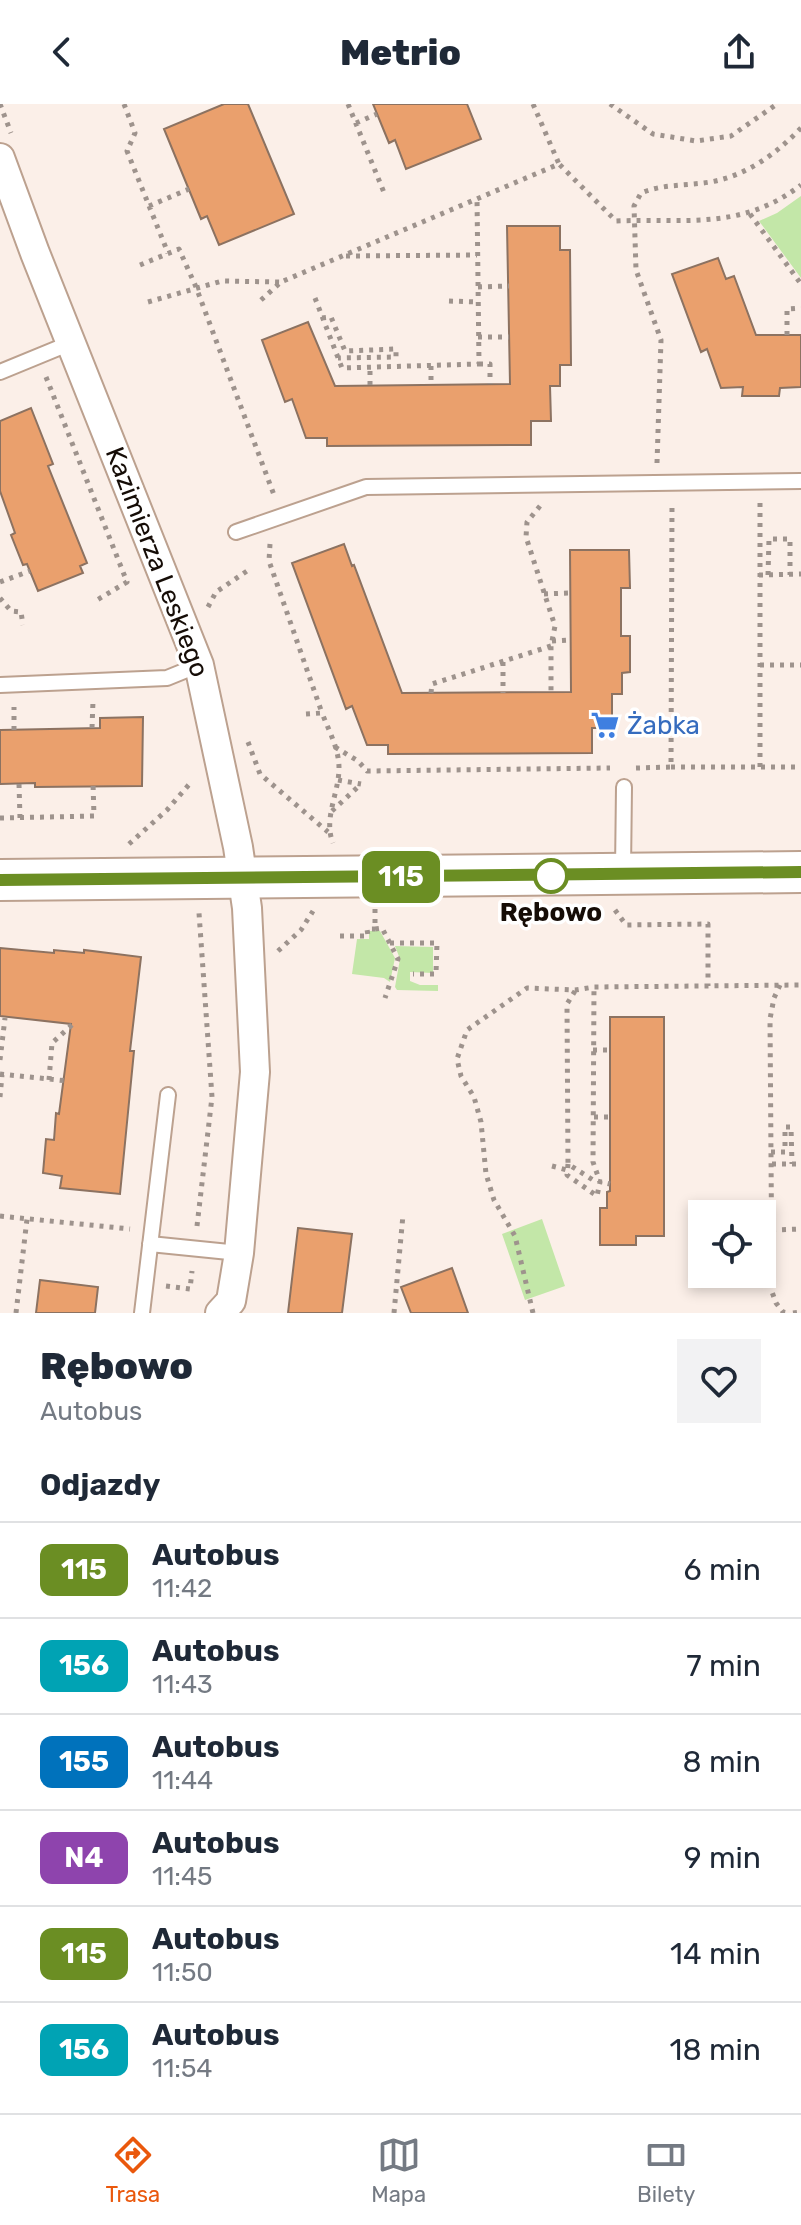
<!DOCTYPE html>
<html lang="pl">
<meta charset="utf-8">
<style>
:root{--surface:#fff;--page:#f2f2f3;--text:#1f2937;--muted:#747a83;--line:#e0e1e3;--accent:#ea580c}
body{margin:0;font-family:Rubik,sans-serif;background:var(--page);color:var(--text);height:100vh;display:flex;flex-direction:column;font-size:30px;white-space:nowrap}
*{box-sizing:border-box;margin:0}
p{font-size:26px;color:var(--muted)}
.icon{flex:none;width:44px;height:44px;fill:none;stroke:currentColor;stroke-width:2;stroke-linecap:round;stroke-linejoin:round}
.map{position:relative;height:1209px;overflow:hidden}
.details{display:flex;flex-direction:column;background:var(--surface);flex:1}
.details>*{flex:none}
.badge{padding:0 16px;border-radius:12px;font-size:28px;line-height:52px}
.controls{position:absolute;left:688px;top:1096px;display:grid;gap:16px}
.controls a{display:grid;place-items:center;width:88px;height:88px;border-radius:0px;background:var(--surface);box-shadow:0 4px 12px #0003;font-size:40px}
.map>.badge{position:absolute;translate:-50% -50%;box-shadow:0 0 0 4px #fff}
h2{padding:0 40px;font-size:30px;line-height:72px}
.round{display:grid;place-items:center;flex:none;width:84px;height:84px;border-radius:0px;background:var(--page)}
.head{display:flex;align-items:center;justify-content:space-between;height:136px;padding:0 40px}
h1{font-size:38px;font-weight:800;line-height:60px}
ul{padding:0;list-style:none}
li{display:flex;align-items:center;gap:24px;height:96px;padding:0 40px;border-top:2px solid var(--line)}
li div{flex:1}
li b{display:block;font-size:30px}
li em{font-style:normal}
li .badge{min-width:88px;font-weight:700;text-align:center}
header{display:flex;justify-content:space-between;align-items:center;height:104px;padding:0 40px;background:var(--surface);font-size:36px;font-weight:800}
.tab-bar{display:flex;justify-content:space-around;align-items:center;height:112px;border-top:2px solid var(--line);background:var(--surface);font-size:22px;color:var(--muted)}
.tab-bar a{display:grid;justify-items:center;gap:4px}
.tab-bar .current{color:var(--accent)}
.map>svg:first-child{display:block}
.green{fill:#c3e7a8}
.building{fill:#eaa06d;stroke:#8c7261;stroke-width:2}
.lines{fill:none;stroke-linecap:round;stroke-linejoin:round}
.lane-casing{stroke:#bca18f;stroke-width:18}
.street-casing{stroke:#bca18f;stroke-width:32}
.secondary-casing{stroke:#bca18f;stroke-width:44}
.path{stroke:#9e938d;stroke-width:5;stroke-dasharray:4 6;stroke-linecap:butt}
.lane{stroke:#fff;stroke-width:14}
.street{stroke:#fff;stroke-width:28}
.secondary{stroke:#fff;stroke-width:40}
.line-casing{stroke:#fff;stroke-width:18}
.line{stroke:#6b8e23;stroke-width:12}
.stop-dot{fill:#fff;stroke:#6b8e23;stroke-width:4}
.labels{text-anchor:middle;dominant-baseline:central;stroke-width:7;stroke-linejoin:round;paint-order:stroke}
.street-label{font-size:26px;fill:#150c06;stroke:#fff}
.shop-label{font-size:26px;fill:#366cbe;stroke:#fff;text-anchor:start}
.stop-label{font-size:26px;font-weight:bold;fill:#150c06;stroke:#fff}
</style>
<header><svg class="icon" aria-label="back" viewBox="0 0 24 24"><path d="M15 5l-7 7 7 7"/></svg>Metrio<svg class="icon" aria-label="share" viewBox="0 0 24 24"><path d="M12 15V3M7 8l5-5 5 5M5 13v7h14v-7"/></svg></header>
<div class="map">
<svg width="801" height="1209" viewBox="0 0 801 1209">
<rect width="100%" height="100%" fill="#fbefe8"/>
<!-- green -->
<path class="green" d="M801,92V174L759,117L777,109Z
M369,827H380L395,854L390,878L384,874L352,870L357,835H369Z
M395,842L433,843V869L410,868V877L420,881H438V887L397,886L395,883L400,855Z
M542,1115L565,1182L525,1196L502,1130Z"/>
<!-- building -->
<path class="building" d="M224,0H248L294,110L219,141L207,112L201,115L164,25Z
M373,0H467L481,35L406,65L395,36L389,39Z
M507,122H560V146H570L571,261H560V282H550L551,317H531V341L327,342V334H306L292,295L285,298L262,236L308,218L335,282L510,280Z
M718,154L726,175L734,172L756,231H801V283L780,284L779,292H742L743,283L721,284L707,245L701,248L672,170Z
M31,304L53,360L48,362L87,459L80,462L83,469L38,487L27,460L23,461L11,431L15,429L0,387V317Z
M344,440L352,462L354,461L402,589L571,588L570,446H629L630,484H621V532H630V568L622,569V590H612V624H592V649L388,650V641H367L352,602L346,605L292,459Z
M143,613L142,682L35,683V679L0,680V626L100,624V614Z
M0,844L54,849V846L84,849V846L141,853L130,947H134L120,1090L60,1084L62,1072L43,1069L46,1035L54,1036L56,1009L59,1010L71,920L0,912Z
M610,913H664V1132H636V1141H600V1104H607V1088L610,1087Z
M298,1124L352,1130L342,1209H288Z
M452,1164L468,1209H411L401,1183Z
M40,1176L98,1183L95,1209H36Z"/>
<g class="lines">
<defs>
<path id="lane" d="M0,268L73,238
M236,428L366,383L801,377
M0,581L167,574L199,561
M623,766L624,683
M150,1140L239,1149
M142,1209L168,991"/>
<path id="street" d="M0,54L35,149L199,561L238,743L247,804L255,968L239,1149L231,1197L220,1209"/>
<path id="secondary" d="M0,776L801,768"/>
</defs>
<!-- lane casing -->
<use href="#lane" class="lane-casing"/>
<!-- street casing -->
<use href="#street" class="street-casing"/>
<!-- secondary casing -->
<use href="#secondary" class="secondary-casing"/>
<!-- path -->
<path class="path" d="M0,0L11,29
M124,0L135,29L127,47L168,149
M348,0L385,91
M533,0L559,60
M610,0L653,30L696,37L731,32L777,0
M356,19L377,10
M149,102L189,85
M750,110L801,180
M346,152L477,151
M140,161L179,145L196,183L274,391
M478,183L509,182
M315,194L342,264L479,260L477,94
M261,196L281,178L559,60L616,117C685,114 741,127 801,81
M449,197L478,198
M148,198L222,177L280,178
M322,214L331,213L345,247L396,245V253L338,254
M787,231V205L801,204
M478,233H509
M479,260H490V280
M46,273L127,478L97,496
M431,276V261
M370,281V263
M657,359L661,236L636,166L634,102L641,89C662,80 686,82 710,78C746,72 776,50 801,24
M540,402L527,418L526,433L555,522L551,542V588
M270,440L269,457L322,609
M759,471L801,470
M768,471L769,435H790V471
M0,478L30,467
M544,490L570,489
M0,494L11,507L21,508L23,521
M208,503L216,488L250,465
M552,537L571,536
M503,558V589
M760,561H801
M431,589L432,580L551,542
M306,610L322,609C329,627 339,645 339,664C339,689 323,715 333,739
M92,624L93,597
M14,626V603
M248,638L260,670L328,728
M335,643L358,657L367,667L610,664
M671,663H801
M760,663V398
M636,664L671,663L672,400
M338,676L361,680
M19,680L20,714
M332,707L361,680
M0,714L94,712L93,679
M129,740L167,706L192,677
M375,805V825L382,824L398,855L385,894
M615,806L626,821L708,820V882
M340,832H368L367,825H375
M390,839H437L436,870H413
M278,847L301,826L313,807
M780,881L774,894L770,915L772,1188L776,1199L783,1208L789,1209
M575,887L567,900L568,1060L593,1076L610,1080
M593,946H610
M0,956L5,914
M0,970L68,977
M49,976L52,939L73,920
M0,993L2,971
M594,1013H610
M771,1048H785V1023H791L792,1060
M568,1060L567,1071L597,1092L600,1078L593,1058L594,883
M772,1060H801
M552,1062L567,1066
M0,1112L130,1125
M197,1122L212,993L199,809
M772,1126L801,1125
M166,1182L190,1185L192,1167
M16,1209L27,1115
M394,1209L403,1111
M533,1209L515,1132L494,1096L486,1070L481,1018L474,993L461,972L457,955L467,926L527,884L575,886L594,883L801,881
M793,1209L801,1208"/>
<!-- lane -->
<use href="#lane" class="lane"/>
<!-- street -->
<use href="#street" class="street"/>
<!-- secondary -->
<use href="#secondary" class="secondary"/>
</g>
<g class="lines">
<defs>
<path id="line" d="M0,776L801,768"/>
</defs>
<!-- line casing -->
<use href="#line" class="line-casing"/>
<!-- line -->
<use href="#line" class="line"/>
</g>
<!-- icons -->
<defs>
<symbol id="supermarket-bare" viewBox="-9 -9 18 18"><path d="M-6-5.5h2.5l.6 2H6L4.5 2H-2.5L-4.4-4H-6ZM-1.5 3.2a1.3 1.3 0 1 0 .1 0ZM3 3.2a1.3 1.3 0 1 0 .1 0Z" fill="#3f7fe0" stroke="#fff" stroke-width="2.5" paint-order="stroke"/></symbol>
</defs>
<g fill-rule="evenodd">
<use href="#supermarket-bare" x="585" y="601" width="40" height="40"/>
</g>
<!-- markers -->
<circle class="stop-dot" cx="551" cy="772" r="16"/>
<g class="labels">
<!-- street labels -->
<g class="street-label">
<text transform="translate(157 458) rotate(69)">Kazimierza Leskiego</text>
</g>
<!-- shop labels -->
<g class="shop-label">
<text x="627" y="621">Żabka</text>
</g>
<!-- stop labels -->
<g class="stop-label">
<text x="551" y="808">Rębowo</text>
</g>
</g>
</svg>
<div class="controls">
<a><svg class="icon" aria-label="locate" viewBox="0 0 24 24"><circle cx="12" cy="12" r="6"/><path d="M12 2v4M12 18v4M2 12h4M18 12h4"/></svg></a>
</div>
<b class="badge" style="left:401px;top:773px;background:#6b8e23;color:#fff">115</b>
</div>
<section class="details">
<div class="head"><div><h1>Rębowo</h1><p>Autobus</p></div><a class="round"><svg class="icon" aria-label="heart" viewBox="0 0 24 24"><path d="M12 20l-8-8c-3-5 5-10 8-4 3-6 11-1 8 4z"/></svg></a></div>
<h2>Odjazdy</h2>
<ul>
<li><span class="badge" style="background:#6b8e23;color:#fff">115</span><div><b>Autobus</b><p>11:42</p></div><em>6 min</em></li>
<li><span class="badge" style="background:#00a3b4;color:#fff">156</span><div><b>Autobus</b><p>11:43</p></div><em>7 min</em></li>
<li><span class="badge" style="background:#0072bc;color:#fff">155</span><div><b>Autobus</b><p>11:44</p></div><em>8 min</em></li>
<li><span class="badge" style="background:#8e44ad;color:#fff">N4</span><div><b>Autobus</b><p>11:45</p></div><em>9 min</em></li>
<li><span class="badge" style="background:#6b8e23;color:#fff">115</span><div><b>Autobus</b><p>11:50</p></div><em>14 min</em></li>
<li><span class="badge" style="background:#00a3b4;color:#fff">156</span><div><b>Autobus</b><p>11:54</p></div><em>18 min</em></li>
</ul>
</section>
<nav class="tab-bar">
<a class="current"><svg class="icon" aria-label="directions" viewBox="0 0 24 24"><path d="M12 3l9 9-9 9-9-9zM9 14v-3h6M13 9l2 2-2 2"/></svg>Trasa</a>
<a><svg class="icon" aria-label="map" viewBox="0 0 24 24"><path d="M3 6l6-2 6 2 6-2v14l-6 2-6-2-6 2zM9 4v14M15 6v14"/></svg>Mapa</a>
<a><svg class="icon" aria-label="tickets" viewBox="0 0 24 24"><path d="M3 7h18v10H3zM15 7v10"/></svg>Bilety</a>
</nav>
